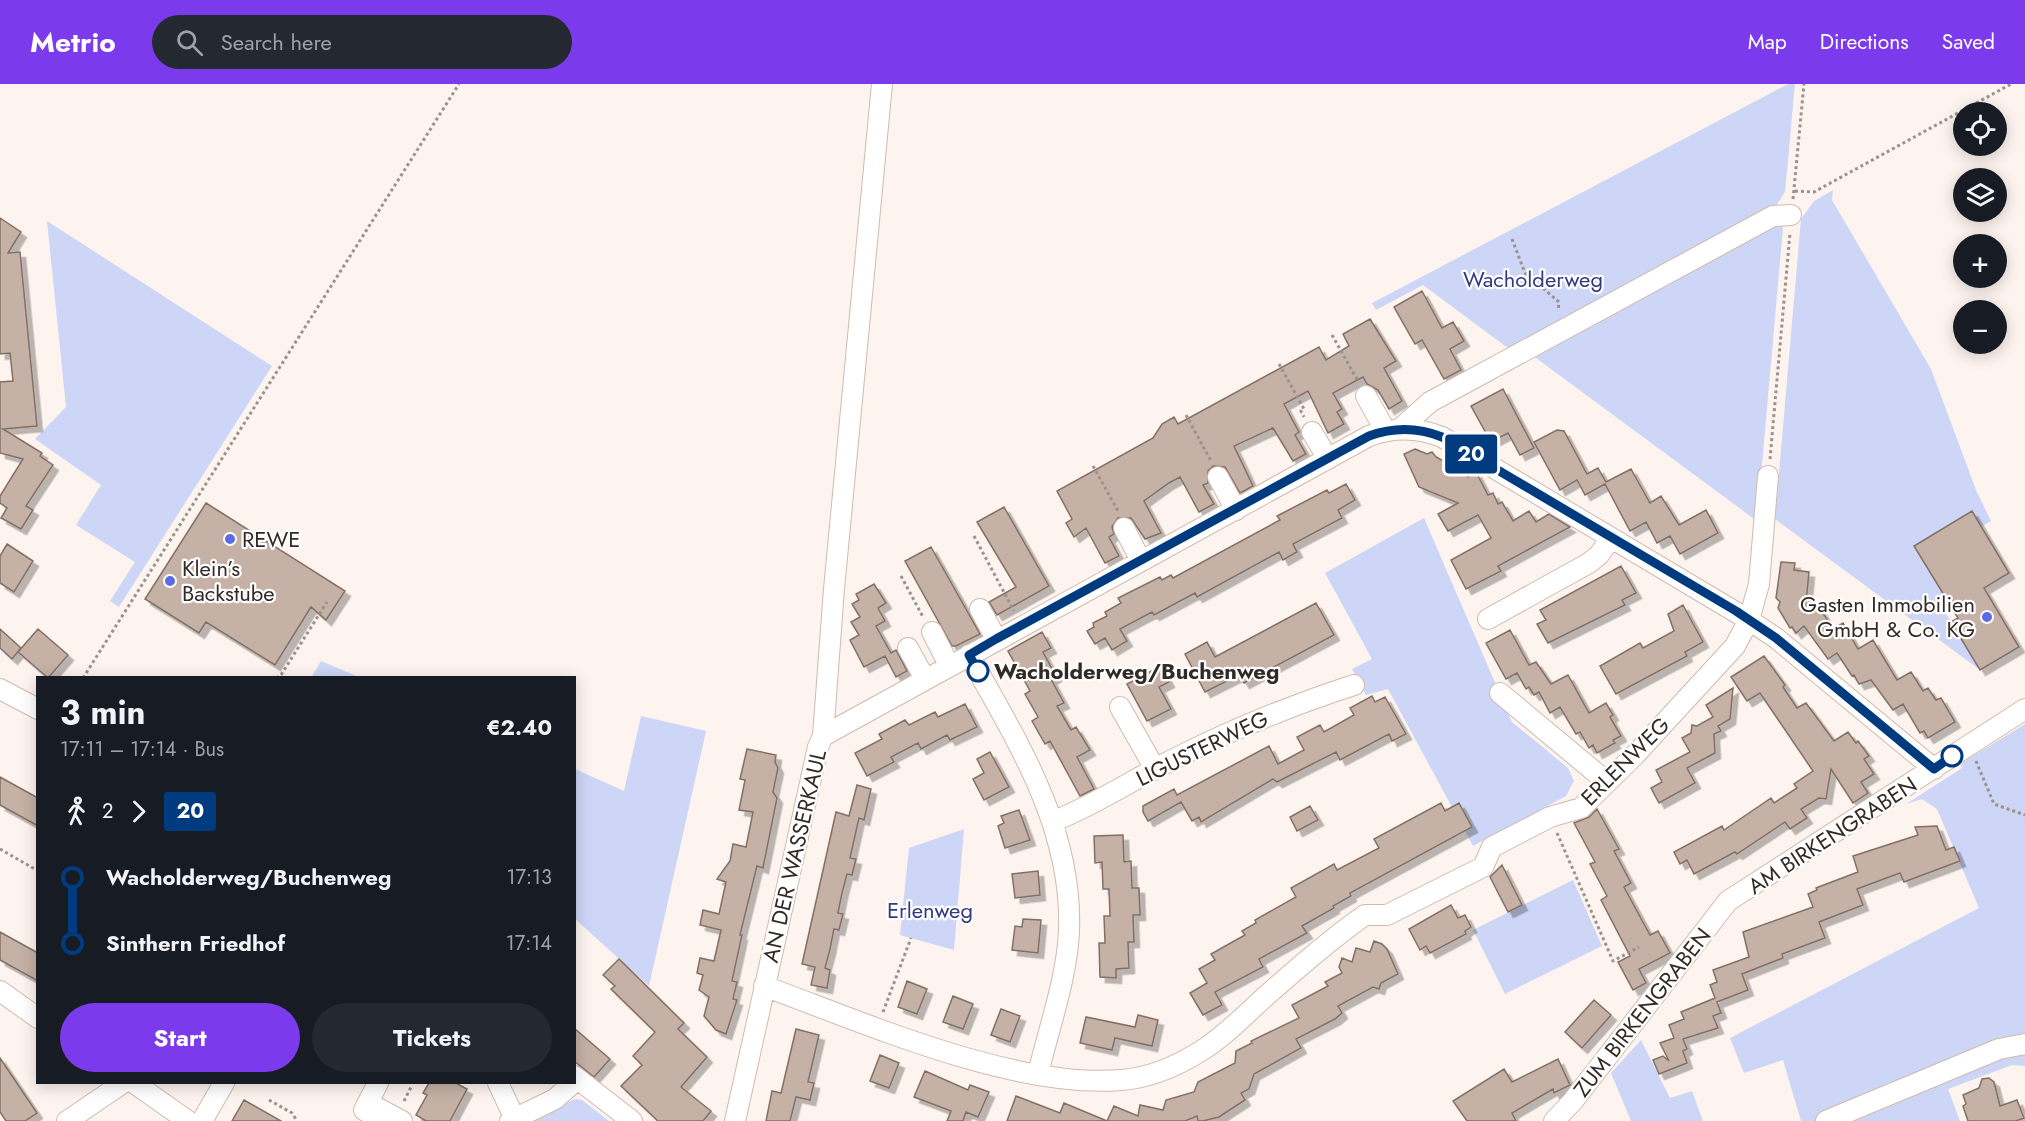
<!DOCTYPE html>
<meta charset="utf-8">
<style>
:root{--surface:#171b24;--page:#242831;--text:#f1f3f6;--muted:#9ea1a6;--accent:#7c3aed}
body{margin:0;font-family:Jost,sans-serif;background:var(--page);color:var(--text);height:100vh;display:flex;flex-direction:column;font-size:22px;white-space:nowrap}
*{box-sizing:border-box;margin:0}
p{font-size:20px;color:var(--muted)}
.icon{flex:none;width:33px;height:33px;fill:none;stroke:currentColor;stroke-width:2;stroke-linecap:round;stroke-linejoin:round}
.map{position:relative;flex:1;overflow:hidden}
.sheet{position:absolute;left:36px;top:592px;width:540px;height:408px;display:flex;flex-direction:column;background:var(--surface);border-radius:0px;box-shadow:0 3px 15px #0003}
.sheet>*{flex:none}
.badge{padding:0 12px;border-radius:4px;font-size:21px;line-height:39px}
.controls{position:absolute;left:1953px;top:18px;display:grid;gap:12px}
.controls a{display:grid;place-items:center;width:54px;height:54px;border-radius:50%;background:var(--surface);box-shadow:0 3px 15px #0003;font-size:30px}
.map>.badge{position:absolute;translate:-50% -50%;box-shadow:0 0 0 3px #fff}
.legs{display:flex;align-items:center;gap:9px;height:66px;padding:0 24px;font-size:20px}
.legs p{margin-inline-start:auto}
.headline{display:flex;align-items:center;justify-content:space-between;height:102px;padding:0 24px}
h1{font-size:33px;font-weight:700;line-height:45px}
.button{display:flex;gap:12px;margin-top:auto;padding:12px 24px}
.button a{flex:1;height:69px;border-radius:36px;background:var(--accent);color:#fff;font-size:24px;font-weight:700;line-height:69px;text-align:center}
.button a+a{background:var(--page);color:var(--text)}
ul{padding:0 24px;list-style:none}
li{display:flex;align-items:center;gap:21px;height:66px;font-size:22px}
li i{display:grid;place-items:center;width:9px;height:100%;margin:0 8px;background:currentColor}
li i::after{content:'';width:15px;height:15px;margin:-8px;border:4px solid;border-radius:50%;background:var(--surface)}
li p{margin-inline-start:auto}
li:first-child i{background:linear-gradient(#0000 50%,currentColor 0)}
li:last-child i{background:linear-gradient(currentColor 50%,#0000 0)}
header{display:flex;align-items:center;gap:36px;box-sizing:border-box;height:84px;padding:0 30px;background:var(--accent);color:#fff}
header strong{font-size:28px}
nav{display:flex;gap:33px;margin-inline-start:auto;font-size:21px}
.search{width:420px;height:54px;background:var(--page);display:flex;align-items:center;gap:15px;box-sizing:border-box;padding:0 21px;border-radius:33px;color:var(--muted);font-size:22px}
.map>svg:first-child{display:block}
.green{fill:#cdd6f6}
.building{fill:#c5b1a5;stroke:#837065;stroke-width:1.5;filter:url(#shadow)}
.lines{fill:none;stroke-linecap:round;stroke-linejoin:round}
.minor-casing{stroke:#cfbaae;stroke-width:22}
.path{stroke:#9b928d;stroke-width:3;stroke-dasharray:3 3;stroke-linecap:butt}
.minor{stroke:#fff;stroke-width:20}
.line-1-casing{stroke:#fff;stroke-width:14}
.line-1{stroke:#003b80;stroke-width:9}
.poi-dot{fill:#5a6ce3;stroke:#fff;stroke-width:2}
.stop-1-dot{fill:#fff;stroke:#003b80;stroke-width:3}
.labels{text-anchor:middle;dominant-baseline:central;stroke-width:4.5;stroke-linejoin:round;paint-order:stroke}
.park-label{font-size:22px;fill:#313b7f;stroke:#fff}
.poi-label{font-size:22px;fill:#322a25;stroke:#fff;text-anchor:start}
.stop-label{font-size:22px;font-weight:bold;fill:#322a25;stroke:#fff;text-anchor:start}
.street-label{font-size:22px;fill:#322a25;stroke:#fff}
</style>
<header>
<strong>Metrio</strong>
<div class="search"><svg class="icon" aria-label="search" viewBox="0 0 24 24"><circle cx="10" cy="10" r="6"/><path d="M15 15l6 6"/></svg>Search here</div>
<nav><a>Map</a><a>Directions</a><a>Saved</a></nav>
</header>
<div class="map">
<svg width="2025" height="1037" viewBox="0 0 2025 1037">
<defs>
<filter id="shadow"><feDropShadow dx="5.5" dy="5.5" stdDeviation="0" flood-color="#0004"/></filter>
</defs>
<rect width="100%" height="100%" fill="#fdf4ef"/>
<!-- green -->
<path class="green" d="M1788,0H1795L1785,108L1776,122L1512,267L1423,201L1376,226L1372,219Z
M1833,106L1832,116L1931,285L1976,406L1991,437L1981,443L1914,462L1946,514L1939,518L1980,586L1775,435L1801,135L1814,117Z
M47,137L272,282L119,523L110,517L135,478L76,441L101,401L35,355L66,323Z
M1774,138L1783,143L1757,437L1532,271Z
M1424,434L1512,638L1568,684L1574,697L1566,712L1473,762L1388,605L1366,611L1352,585L1372,575L1325,489Z
M321,577L361,594H311Z
M641,632L706,647L649,902L574,834L575,685L624,707Z
M2025,640V954L1923,991L1816,1037H1801L1783,976L1744,989L1730,954L1979,824L1937,725L1922,715L1906,720L1962,684L1960,680Z
M964,745L954,866L900,851L909,764Z
M1573,796L1602,862L1505,910L1473,846Z
M1641,956L1670,1014L1692,1007L1703,1037H1631L1611,989Z
M2025,964V982L2012,981L1948,1005L1960,1037H1837Z
M575,1015L582,1016L609,1037H532Z"/>
<!-- building -->
<path class="building" d="M0,134L21,148L8,169L20,168L37,342L3,345L42,369L40,372L53,381L26,422L33,426L21,445L1,434L7,424L0,419V412L23,375L0,369V298L13,297L10,269L0,270Z
M1422,207L1442,244L1453,238L1464,257L1450,265L1461,286L1444,295L1422,256L1415,260L1394,223Z
M1370,235L1396,277L1384,284L1402,317L1389,325L1378,306L1367,300L1363,293L1333,309L1342,325L1337,328L1344,340L1328,349L1308,307L1284,320L1299,348L1295,351L1306,370L1293,377L1273,344L1234,362L1253,402L1240,409L1225,383L1213,382L1208,387V399L1203,401L1214,420L1199,428L1180,393L1169,399L1144,417L1161,449L1145,455L1131,434H1118L1112,443L1114,450L1109,453L1119,472L1105,479L1086,444L1074,453L1066,439L1072,435L1057,407L1153,354L1162,340L1174,333L1178,340L1319,263L1326,276L1349,262L1343,250Z
M1503,305L1534,364L1520,371L1508,349L1491,358L1471,322Z
M1557,346L1564,347L1587,390L1598,384L1606,398L1631,385L1650,419L1661,412L1679,441L1706,426L1718,449L1680,470L1670,452L1657,459L1646,438L1630,447L1605,400L1585,411L1577,396L1560,406L1534,358Z
M1415,365L1427,370L1432,368L1436,373L1459,386L1463,384L1468,393L1476,388L1488,411L1493,409L1498,420L1502,418L1513,437L1529,427L1536,438L1549,430L1570,443L1498,482L1501,487L1466,505L1451,476L1491,454L1478,431L1448,447L1438,430L1458,419L1419,403L1404,370Z
M1346,400L1355,416L1338,426L1342,434L1293,460L1297,468L1283,476L1279,468L1197,513L1195,509L1154,531L1152,528L1120,545L1127,557L1112,566L1105,554L1095,560L1087,547L1094,543L1093,539L1107,532L1105,528L1121,519L1118,514L1160,493L1162,496L1171,491L1173,494L1280,436L1277,432L1327,406L1329,409Z
M206,419L345,507L326,536L311,523L275,581L206,538L199,549L145,515Z
M1004,423L1049,502L997,531L989,518L1016,503L977,438Z
M1972,427L2009,489L1984,504L2019,563L1980,586L1951,538L1958,534L1914,462Z
M7,460L33,477L14,508L0,499V472Z
M931,463L980,550L956,562H952L905,477Z
M1781,478L1795,479L1794,486L1809,488L1805,529L1818,521L1833,545L1843,539L1858,565L1873,556L1897,596L1911,588L1923,607L1928,604L1936,616L1941,614L1955,638L1928,654L1924,647L1920,649L1903,620L1893,626L1871,596L1859,600L1854,591L1852,592L1837,569L1828,575L1804,542L1796,549L1792,543L1790,544L1778,524L1780,518L1776,514Z
M1621,482L1636,509L1622,516L1625,521L1548,559L1537,540L1546,536L1540,526Z
M874,500L886,519L878,524L885,537L876,542L891,569L896,566L907,587L896,593L885,572L864,583L850,556L859,551L851,538L860,533L852,520L859,516L856,510Z
M1316,519L1334,551L1244,599L1239,591L1205,608L1185,570L1207,558L1215,573Z
M1683,521L1703,558L1685,568L1687,572L1616,610L1600,582L1640,559L1643,564L1674,547L1668,530Z
M0,545L21,564L12,575L0,564Z
M38,545L68,571L48,594L18,568Z
M1510,546L1529,581L1536,578L1551,600L1568,591L1589,629L1606,619L1613,631L1610,633L1621,652L1613,656L1615,659L1597,669L1593,661L1589,664L1580,648L1576,650L1560,623L1550,629L1539,608L1534,611L1529,603L1526,605L1517,589L1506,595L1486,559Z
M1042,548L1051,564L1043,568L1056,592L1051,595L1064,619L1057,622L1071,646L1076,643L1090,666L1077,673L1094,705L1080,712L1050,657L1045,660L1032,637L1038,633L1025,610L1030,607L1008,567Z
M1764,572L1785,601L1783,603L1797,624L1806,619L1834,657L1848,648L1856,659L1858,657L1869,672L1864,675L1874,690L1861,698L1868,709L1853,719L1831,685L1826,715L1819,714L1801,725L1807,734L1790,745L1785,738L1737,770L1735,768L1694,790L1687,776L1680,780L1674,768L1722,742L1724,746L1771,714L1774,719L1797,704L1794,700L1813,687L1760,609L1747,617L1731,593Z
M1161,582L1169,598L1159,603L1171,625L1147,637L1127,600Z
M1733,604L1730,635L1718,642L1721,647L1714,650L1715,669L1687,684L1695,699L1659,719L1651,704L1662,698L1656,686L1690,668L1682,654L1691,649L1692,641L1697,642L1713,633L1706,621Z
M1372,612L1375,618L1385,613L1406,650L1392,657L1389,650L1340,676L1336,668L1277,698L1273,695L1201,738L1199,733L1192,737L1181,718L1148,737L1143,728V722L1174,705L1177,711L1269,662L1278,680L1304,666L1297,653L1320,641L1324,648L1354,631L1350,624Z
M965,620L977,643L950,656L947,651L921,665L918,659L891,673L894,678L867,692L855,669L882,655L879,650L905,636L909,641L935,628L938,633Z
M747,665L776,671L775,678L778,684L773,708L777,714L763,784L757,782L740,851H742L732,897L737,898L733,915L737,916L726,950L716,946L704,932L709,913L699,906L703,891L697,889L700,874L714,877L721,846L700,841L703,826L719,830L726,798L717,795L730,777L733,760L746,763L753,728L739,726L745,696L740,695Z
M990,668L1009,703L984,716L973,695L984,689L977,675Z
M0,693L38,714V742L0,721Z
M857,701L871,705L864,736L859,734L850,774L856,775L852,791L847,790L842,809L838,829L843,830L839,846L834,845L830,865L825,884L830,886L827,904L811,901L815,883L802,880L836,728L849,732Z
M1441,719L1445,727L1459,719L1472,743L1350,809L1351,812L1333,822L1334,824L1302,842L1307,849L1259,875L1263,883L1215,908L1222,921L1203,931L1190,909L1207,899L1199,885L1215,876L1211,870L1245,851L1242,847L1256,839L1255,836L1296,813L1291,804L1334,780L1337,786L1379,764L1374,755Z
M1310,722L1318,736L1297,747L1290,733Z
M1597,725L1619,765L1614,767L1631,799L1624,803L1650,851L1658,847L1670,869L1639,885L1646,899L1633,906L1618,878L1630,872L1601,816L1607,812L1590,780L1595,778L1574,739L1589,733Z
M1019,726L1030,756L1005,764L998,742L1004,739L1001,732Z
M1937,742L1946,766L1954,763L1960,777L1904,798L1900,789L1857,805L1863,821L1819,838L1825,854L1782,870L1783,874L1742,890L1748,906L1717,918L1721,929L1713,932L1718,944L1683,955L1687,965L1683,967L1687,979L1659,990L1653,976L1663,972L1669,977L1660,959L1674,954L1669,941L1684,935L1681,928L1715,914L1710,901L1717,898L1713,886L1749,873L1743,848L1813,823L1808,810L1817,806L1816,804L1858,788L1853,772L1918,751L1915,743Z
M1123,751L1124,778L1131,777L1132,804H1139L1140,831H1133L1134,858H1128L1129,884L1116,885V894L1100,893L1099,859H1105L1104,832H1110L1109,805H1103L1102,778L1095,779L1094,752Z
M1502,781L1522,821L1508,828L1490,793Z
M1038,787L1040,811L1015,814L1012,790Z
M1451,821L1458,834L1465,831L1471,843L1465,847L1466,850L1430,869L1426,862L1420,866L1409,845Z
M1023,835L1041,836L1038,869L1012,866L1015,842L1022,843Z
M0,848L38,869V897L0,876Z
M1374,857L1382,860L1387,865L1398,890L1381,899L1379,905L1373,903L1338,922L1342,929L1335,935L1296,955L1301,964L1254,990L1249,1005L1241,1009L1245,1016L1219,1033L1203,1037H1198L1197,1032L1185,1037H1007L1016,1012L1060,1029L1064,1019L1107,1037L1114,1022L1138,1032L1140,1021L1163,1026L1166,1016L1194,1008L1198,998L1235,979L1236,967L1252,959L1251,957L1299,934L1292,921L1328,902L1325,898L1342,889L1339,883L1342,874L1352,878L1356,864L1370,868Z
M619,875L684,939L678,945L707,973L681,1003L711,1027L703,1037H658L621,1002L642,981L633,972L655,948L611,905L615,902L603,891Z
M907,897L927,905L917,930L898,923Z
M953,912L973,920L963,945L943,938Z
M1594,916L1611,931L1582,964L1565,948Z
M1001,925L1020,932L1010,958L991,951Z
M1138,931L1158,936L1152,962L1115,954L1112,966L1080,959L1086,933L1135,943Z
M574,944L610,975L594,993L574,977Z
M796,945L819,951L808,998L814,999L810,1016L796,1013L790,1037H766L772,1007L781,1009Z
M880,971L899,979L889,1004L870,997Z
M0,974L37,1029L25,1037H6L0,1028Z
M1558,975L1570,1001L1554,1009L1553,1005L1512,1029L1516,1037H1467L1453,1017L1504,985L1512,998Z
M925,987L968,1006L970,1001L989,1008L978,1033L966,1028L963,1037H947L951,1027L914,1013Z
M1989,994L1994,998L2000,1022L2017,1016L2024,1034L2016,1037H1968L1963,1022L1966,1020L1963,1011L1979,1004L1982,995Z
M429,999H456L467,1005L450,1037H426L416,1031L427,1011L423,1009Z
M244,1016L281,1037H232Z"/>
<g class="lines">
<defs>
<path id="minor" d="M1366,312L1385,346
M1401,344L1430,318L1773,132L1791,131
M1312,348L1328,375
M1218,393L1236,426
M1124,444L1141,477
M980,525L996,555
M1488,535L1589,479L1599,471L1611,454
M932,548L949,581
M908,564L925,595
M969,571C1017,657 1073,744 1069,847C1067,894 1049,943 1038,990
M0,605L38,625
M1500,609L1607,698
M1120,623L1155,685
M823,652L1369,352C1394,343 1417,343 1442,353L1749,536L1776,554L1934,685
M1054,737C1095,721 1132,696 1172,676C1231,646 1292,621 1354,601
M764,902C865,939 1014,1005 1121,996C1150,994 1177,982 1201,967C1226,951 1246,930 1267,911C1299,883 1331,855 1365,831H1387L1483,783L1492,763L1550,733L1581,724L1634,672L1735,562L1749,536L1759,500L1768,392
M0,907L38,934
M574,992L632,1037
M134,999L188,1037
M378,999L364,1026L382,1037
M498,999L515,1035
M376,1023L402,1037
M67,1037L123,999
M202,1037L224,999
M510,1037L555,1015L573,999
M735,1037L818,663L823,652L834,505L882,0
M1554,1037L1573,1017L1728,817L2025,625
M1826,1037L1999,965L2025,960"/>
</defs>
<!-- minor casing -->
<use href="#minor" class="minor-casing"/>
<!-- path -->
<path class="path" d="M1795,107L1814,108L2011,0
M1793,115L1804,0
M1512,155L1525,189L1559,218L1558,227
M1332,251L1358,297
M1279,280L1304,325L1301,327L1304,333
M1186,331L1211,377
M1770,375L1790,149
M1093,382L1118,427
M974,452L1014,527
M901,492L923,533
M83,594L459,0
M276,594L281,591L327,518
M1976,677L1994,720L2025,731
M1557,749L1613,877L1639,863
M0,765L38,787
M883,928L911,854
M269,1016L292,1029L297,1037
M404,1017L412,1001"/>
<!-- minor -->
<use href="#minor" class="minor"/>
</g>
<g class="lines">
<defs>
<path id="line-1" d="M978,587L969,571L996,555L1369,352C1394,343 1417,343 1442,353L1736,527L1776,554L1934,685L1952,672"/>
</defs>
<!-- line-1 casing -->
<use href="#line-1" class="line-1-casing"/>
<!-- line-1 -->
<use href="#line-1" class="line-1"/>
</g>
<!-- markers -->
<g class="poi-dot">
<circle cx="230" cy="455" r="6"/>
<circle cx="170" cy="497" r="6"/>
<circle cx="1987" cy="533" r="6"/>
</g>
<g class="stop-1-dot">
<circle cx="978" cy="587" r="10"/>
<circle cx="1952" cy="672" r="10"/>
</g>
<g class="labels">
<!-- park labels -->
<g class="park-label">
<text x="1533" y="195">Wacholderweg</text>
<text x="930" y="826">Erlenweg</text>
</g>
<!-- poi labels -->
<g class="poi-label">
<text x="242" y="455">REWE</text>
<text x="182" y="484">Klein’s<tspan x="182" dy="25">Backstube</tspan></text>
<text x="1975" y="520" text-anchor="end">Gasten Immobilien<tspan x="1975" dy="25">GmbH &amp; Co. KG</tspan></text>
</g>
<!-- stop labels -->
<g class="stop-label">
<text x="994" y="587">Wacholderweg/Buchenweg</text>
</g>
<!-- street labels -->
<g class="street-label">
<text transform="translate(1202 664) rotate(-26)">LIGUSTERWEG</text>
<text transform="translate(1625 677) rotate(-45)">ERLENWEG</text>
<text transform="translate(1832 751) rotate(-33)">AM BIRKENGRABEN</text>
<text transform="translate(794 772) rotate(-77)">AN DER WASSERKAUL</text>
<text transform="translate(1642 928) rotate(-52)">ZUM BIRKENGRABEN</text>
</g>
</g>
</svg>
<div class="controls">
<a><svg class="icon" aria-label="locate" viewBox="0 0 24 24"><circle cx="12" cy="12" r="6"/><path d="M12 2v4M12 18v4M2 12h4M18 12h4"/></svg></a>
<a><svg class="icon" aria-label="layers" viewBox="0 0 24 24"><path d="M12 4l9 5-9 5-9-5zM3 14l9 5 9-5"/></svg></a>
<a>+</a>
<a>−</a>
</div>
<b class="badge" style="left:1471px;top:370px;background:#003b80;color:#fff">20</b>
<section class="sheet">
<div class="headline"><div><h1>3 min</h1><p>17:11 – 17:14 · Bus</p></div><b>€2.40</b></div>
<div class="legs"><svg class="icon" aria-label="walk" viewBox="0 0 24 24"><circle cx="13" cy="4" r="2"/><path d="M13 8l-2 6 4 7M11 14l-3 7M7 12l3-4h3l4 4"/></svg>2<svg class="icon" aria-label="forward" viewBox="0 0 24 24"><path d="M9 5l7 7-7 7"/></svg><b class="badge" style="background:#003b80;color:#fff">20</b></div>
<ul>
<li><i style="color:#003b80"></i><b>Wacholderweg/Buchenweg</b><p>17:13</p></li>
<li><i style="color:#003b80"></i><b>Sinthern Friedhof</b><p>17:14</p></li>
</ul>
<div class="button"><a>Start</a><a>Tickets</a></div>
</section>
</div>
